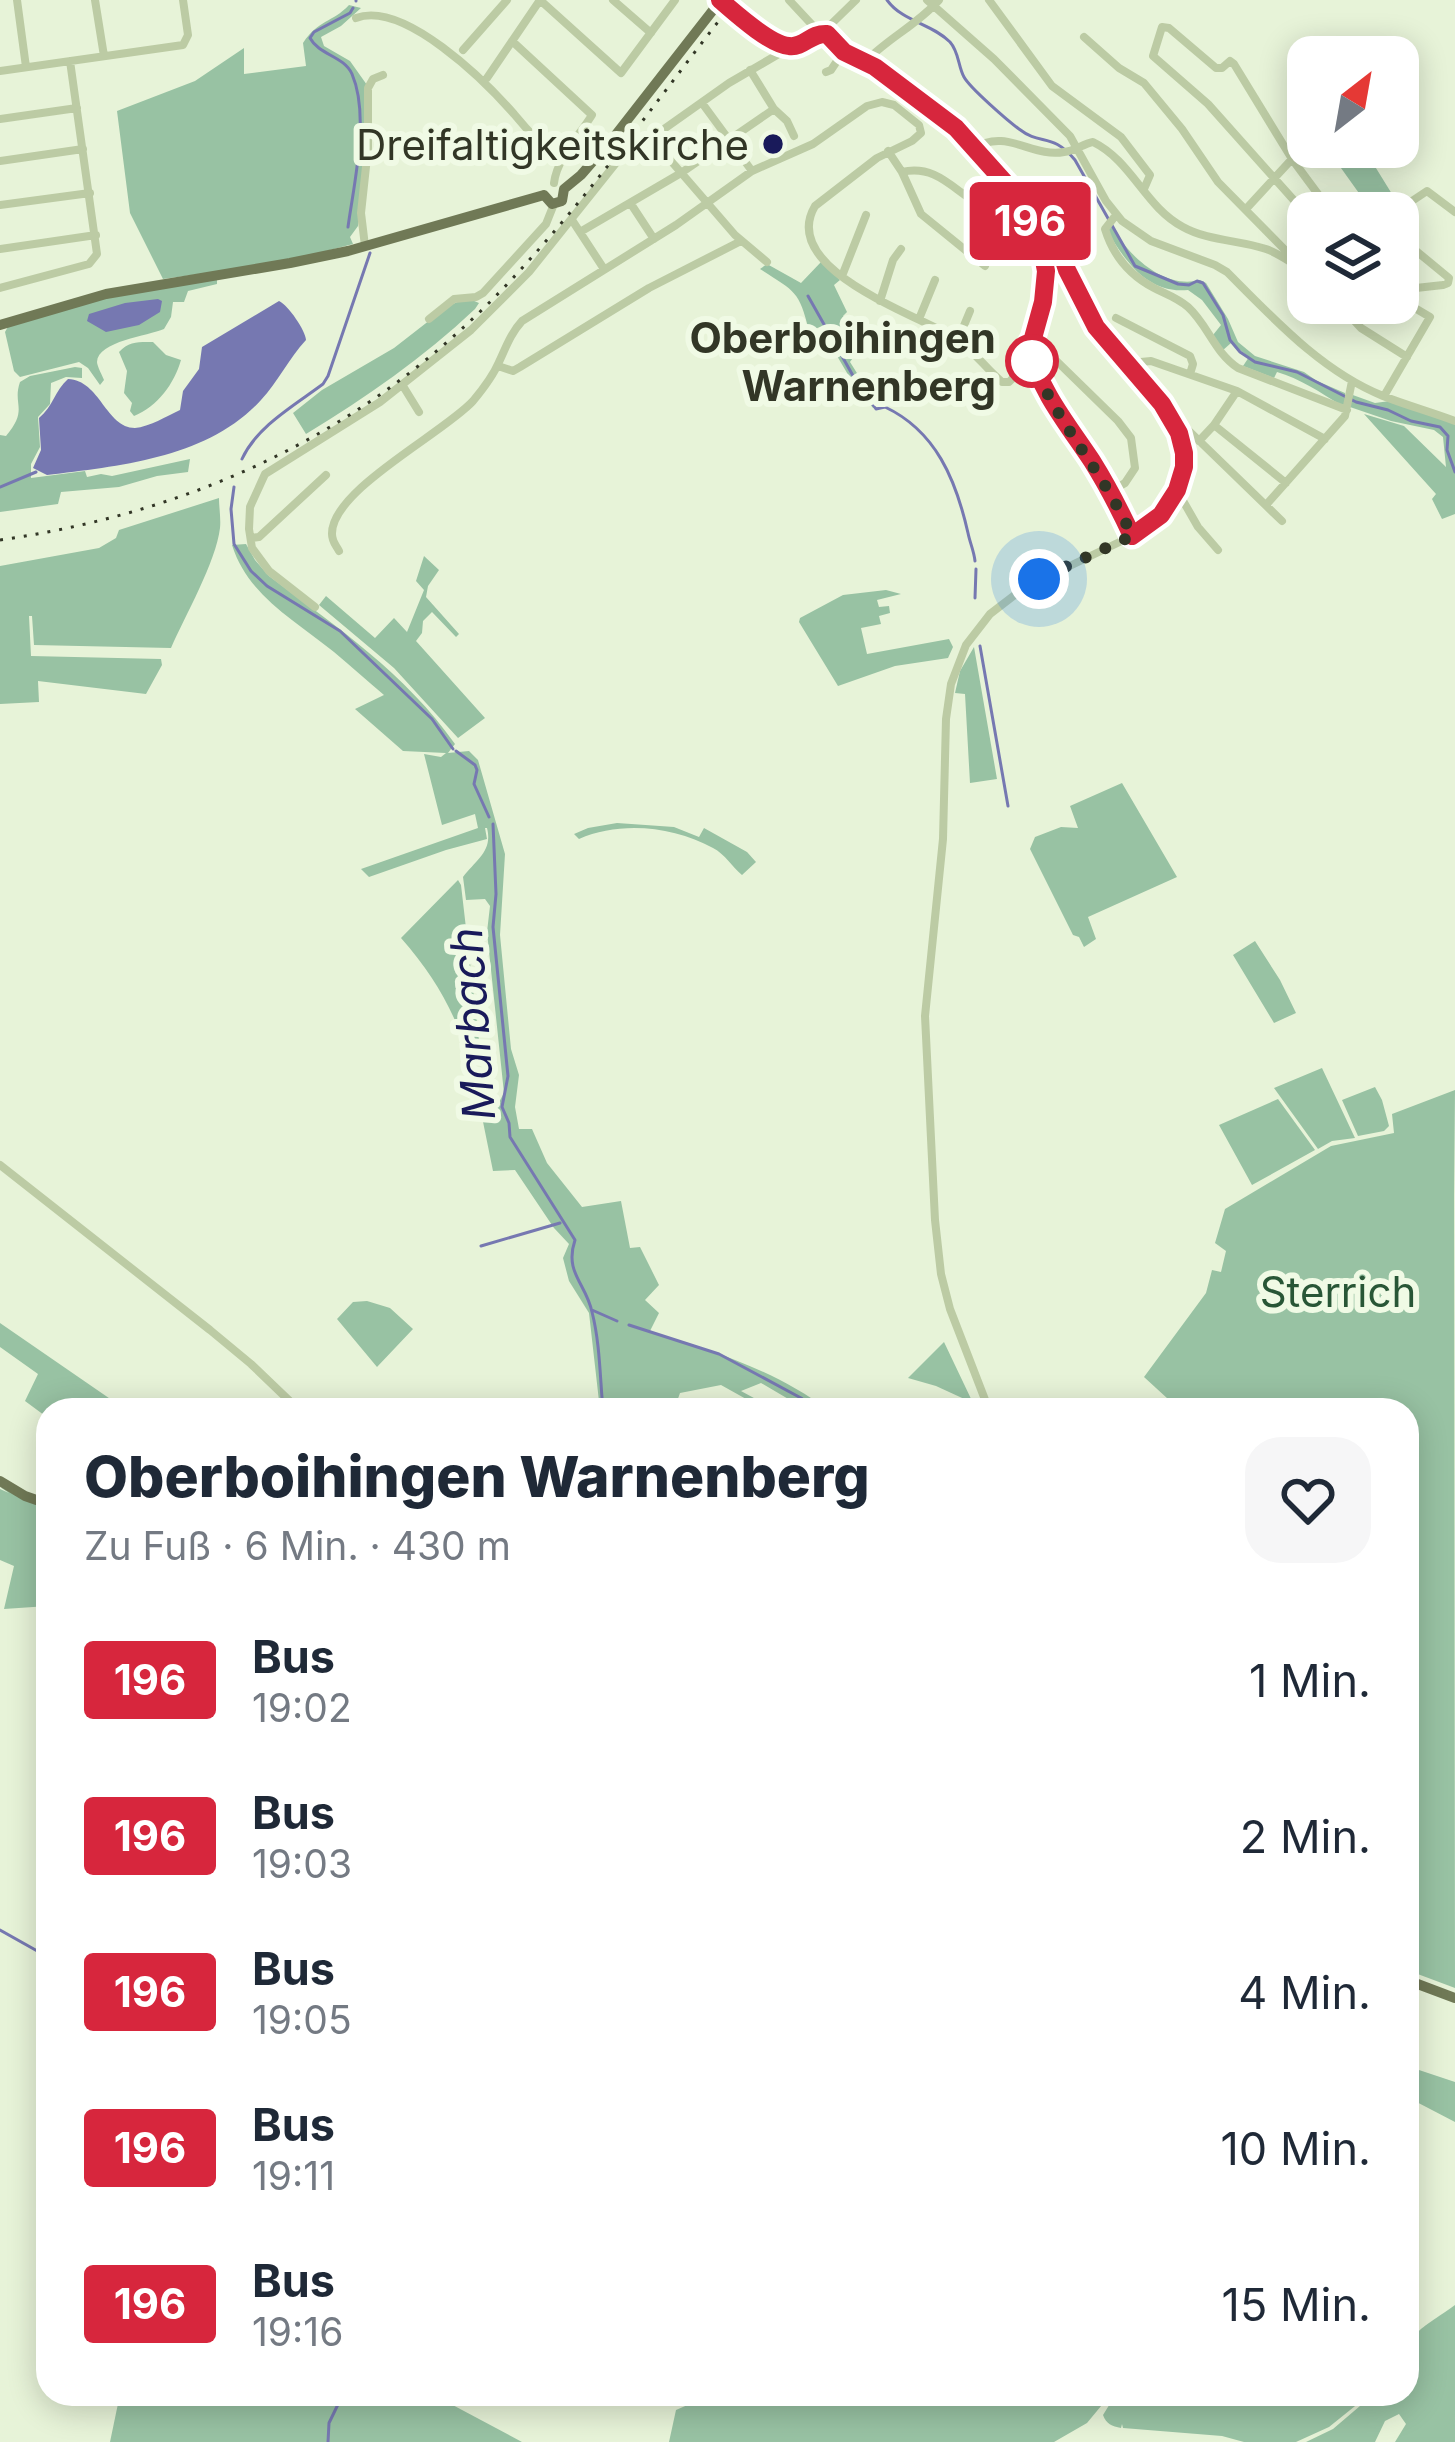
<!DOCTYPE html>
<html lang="de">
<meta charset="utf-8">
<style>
:root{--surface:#fff;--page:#f6f6f7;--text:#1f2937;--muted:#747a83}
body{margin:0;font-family:Inter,sans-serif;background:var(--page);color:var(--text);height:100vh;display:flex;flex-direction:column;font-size:45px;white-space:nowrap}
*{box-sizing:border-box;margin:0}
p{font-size:39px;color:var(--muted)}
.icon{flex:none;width:66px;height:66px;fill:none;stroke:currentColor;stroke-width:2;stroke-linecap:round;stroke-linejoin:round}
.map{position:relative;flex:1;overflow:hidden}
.details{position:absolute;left:36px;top:1398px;width:1383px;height:1008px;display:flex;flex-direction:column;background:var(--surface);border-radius:36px;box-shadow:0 6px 30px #0003}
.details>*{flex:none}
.badge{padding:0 24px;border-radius:9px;font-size:42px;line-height:78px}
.needle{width:78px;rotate:31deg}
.buttons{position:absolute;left:1287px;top:36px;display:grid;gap:24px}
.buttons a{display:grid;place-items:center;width:132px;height:132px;border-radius:24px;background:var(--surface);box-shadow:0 6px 30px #0003;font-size:60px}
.you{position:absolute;width:60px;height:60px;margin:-30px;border:9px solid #fff;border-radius:50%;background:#1a73e8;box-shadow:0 0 0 18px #1a73e833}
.map>.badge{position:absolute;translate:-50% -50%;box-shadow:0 0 0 6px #fff}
.round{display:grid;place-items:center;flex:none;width:126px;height:126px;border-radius:36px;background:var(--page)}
.overview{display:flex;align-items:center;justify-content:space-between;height:204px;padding:0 48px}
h1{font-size:57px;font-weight:800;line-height:90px}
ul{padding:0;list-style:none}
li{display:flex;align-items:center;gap:36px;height:156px;padding:0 48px}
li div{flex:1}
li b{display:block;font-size:45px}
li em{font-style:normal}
li .badge{min-width:132px;font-weight:700;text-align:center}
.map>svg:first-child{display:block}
.green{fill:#98c2a3}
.water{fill:#7678b1}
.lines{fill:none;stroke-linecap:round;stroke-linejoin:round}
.stream{stroke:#7678b1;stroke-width:3}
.minor{stroke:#bccba4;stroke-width:8}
.major{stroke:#707956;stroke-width:10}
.rail{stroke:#323626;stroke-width:3;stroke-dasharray:3 9;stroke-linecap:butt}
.major-bridge{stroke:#707956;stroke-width:10}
.line-casing{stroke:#fff;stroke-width:27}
.line{stroke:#d7263d;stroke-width:18}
.walk{stroke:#323626;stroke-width:12;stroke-dasharray:0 21.6}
.poi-dot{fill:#191a5a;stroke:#f0fae5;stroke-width:4.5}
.stop-dot{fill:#fff;stroke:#d7263d;stroke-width:6}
.labels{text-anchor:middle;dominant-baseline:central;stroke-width:12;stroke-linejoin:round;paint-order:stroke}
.poi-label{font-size:42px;fill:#323626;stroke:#f0fae5;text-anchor:end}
.stop-label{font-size:42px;font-weight:bold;fill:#323626;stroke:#f0fae5;text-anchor:end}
.park-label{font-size:42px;fill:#285636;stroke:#f0fae5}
.water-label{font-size:45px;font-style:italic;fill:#191a5a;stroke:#f0fae5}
</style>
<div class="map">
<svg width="1455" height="2442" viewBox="0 0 1455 2442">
<rect width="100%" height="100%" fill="#e7f3d8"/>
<!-- green -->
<path class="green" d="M349,5L361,8L341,26L321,37L324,46L350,61L367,85V148L358,226L350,237L353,244L280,263L163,279L130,213L117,111L195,81L244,48V74L306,66L303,43C319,19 332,23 349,5Z
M1326,147H1363L1400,207L1390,213H1381L1361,196Z
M1110,224C1127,254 1163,290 1200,280L1206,283L1228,319L1238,342L1255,356L1304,372L1317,381L1345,393V404L1341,405C1321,393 1299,378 1277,372L1274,378L1243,366L1249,357L1231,343L1222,351L1213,335L1221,325L1202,300L1188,290C1149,294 1126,263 1108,232Z
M821,262L840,280L834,285L847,312L843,316C851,331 863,346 850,362L877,405L873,408L850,378L820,327L809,331C799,290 795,292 760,269L767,264L801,283Z
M217,279V284L188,291L184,302H173L171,317L164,329C148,336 98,341 97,362C97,366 103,377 104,380L100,385L88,368L79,362L20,377L14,371L5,332L9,325L90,301Z
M467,298L479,303L475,309C423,358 367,397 306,434L293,413L322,390L394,348L448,306Z
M153,342L166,355L181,360C174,384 158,406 134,416L130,411L132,403L124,393L127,371L119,352C129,341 139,342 153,342Z
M75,367L82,368V378L66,377L51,383L50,404L38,417L40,447L31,464V478L85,471L87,477L101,474L112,476L190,459L188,472L157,476L119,487L61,492L58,504L0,512V435L6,436C29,409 12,405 20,382L30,376Z
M1350,394L1375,403L1390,401L1455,423V514L1442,519L1432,499L1436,494L1364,414L1404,426L1446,467L1443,437L1434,430L1391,421L1350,407Z
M219,498C219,507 221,519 220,528C216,562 185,616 171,648L34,645L32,616H29L31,656L161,659L162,665L146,694L38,681L39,702L0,704V566L99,548L116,538L119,530Z
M246,544L255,560L269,576C337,627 406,674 455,744L448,753L469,751L478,760L505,854L500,935L511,1049L519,1075L515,1107L519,1129H532L547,1163L582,1207L621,1201L630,1248L640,1247L659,1285L645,1300L659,1313L650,1331C713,1351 775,1370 828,1410H807L761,1383L741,1391L776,1410H766L721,1385L680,1393L674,1410H628L626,1404V1410H600L589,1313L569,1281L563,1258L569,1244L554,1228L515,1170L493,1171L480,1107L498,1104L504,1093L487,932L490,906L485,899L466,900L463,877C476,860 493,851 487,828H485L487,839L446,850L369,877L361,869L478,828L475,814L442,825L424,754L441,757L446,753L403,751L355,709L384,695C367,681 351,666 334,652C295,620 248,596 232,545Z
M424,556L439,570L428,586L426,597L459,634L456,637L432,612L423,621L422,633L416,641L485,718L458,738L394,668L319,605L326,596L375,638L394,618L407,632L424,590L416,581Z
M886,590L901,594L877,600L879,607L889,606L890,613L879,616L881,624L861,628L867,654L949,639L953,647L948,658L895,666L838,686L799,622L800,618L843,595Z
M974,647L997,779L970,783L965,694L955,693L960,671Z
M1122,783L1177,877L1088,917L1096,939L1084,947L1079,937L1073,935L1030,849L1035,837L1061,827L1078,828L1070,806Z
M617,823L674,827L699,837L704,828L747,852L756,862L742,875C732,867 725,854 713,848C673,826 620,821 579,839L574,834L588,828Z
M458,880L461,885L480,1049L477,1058L471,1062C454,1011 436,978 401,938Z
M1255,941L1280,980L1296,1013L1274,1023L1233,955Z
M1322,1068L1355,1138L1332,1141L1318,1149L1274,1088Z
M1375,1087L1382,1100L1389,1126L1384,1131L1358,1136L1342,1100Z
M1455,1090L1454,1195L1455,1988L1407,1970V1410H1180L1144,1377L1206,1293L1212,1270L1221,1272L1226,1251L1215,1243L1225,1209L1331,1146L1394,1133L1392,1114Z
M1278,1099L1315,1150L1252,1185L1219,1125Z
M367,1301L390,1308L413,1329L377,1367L337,1319L353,1302Z
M0,1323L119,1405L120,1410H48V1418L25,1401L38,1374L0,1347Z
M944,1342L973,1403L936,1386L908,1378Z
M0,1487L48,1507L45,1510L48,1511V1606L4,1609L14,1566L0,1560V1489L9,1493Z
M1407,2066L1455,2082V2122L1407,2097Z
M1455,2305V2442H1395L1406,2424L1399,2414L1385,2421L1375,2442H1306L1333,2429L1374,2394H1407C1407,2331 1404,2341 1455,2305Z
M120,2394H205L226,2401L230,2394H432L522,2442H110Z
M713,2394H930L931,2405H998L1001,2394H1111L1087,2423L1054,2442H669L676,2410Z
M1116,2394L1120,2396L1370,2394L1329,2427L1296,2442H1244L1222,2436L1123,2428L1122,2424L1121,2428C1112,2426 1106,2424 1103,2415Z"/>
<!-- water -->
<path class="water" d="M158,299L162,301L160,312L139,325L106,332L87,321L89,314L125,303Z
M279,301C288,305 306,331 306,340C289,358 278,382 261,400C208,458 120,466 47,475L33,468L41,450L39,418C53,407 55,390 68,379C100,380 106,428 135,428C149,427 167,416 180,410L183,391L199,369L202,347Z"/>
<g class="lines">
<!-- stream -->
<path class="stream" d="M887,0C903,22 931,23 950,42C959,52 958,66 964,77C970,88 1008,121 1019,129C1041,146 1052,132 1075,160L1135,266L1178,284L1189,285L1197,281L1203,283L1223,315L1230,340L1240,352L1255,362L1297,372L1356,402L1388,410L1411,421L1440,427L1448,436L1447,450L1455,472
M356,1V0
M348,227C354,183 370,116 352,74C344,56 319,55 310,38L314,32L350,13L353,8
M808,296L856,381L876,409L885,407C936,431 956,480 968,533C970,543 974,551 975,561
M242,459C257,426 295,405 323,384L328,376L370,253
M0,487L36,472
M234,487L231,509L234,544L251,571L267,586L340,631L432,719L453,749
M975,598L976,569
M980,646L1008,806
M456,751L475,765L477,770L474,784L489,817
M493,824L496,894L493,927L508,1076L502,1107L509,1123L510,1137L575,1240C564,1273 586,1283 592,1312C600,1343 600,1378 603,1410
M481,1246L560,1223
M592,1310L617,1321
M629,1325L719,1354L801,1398L815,1410
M0,1930L48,1957
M328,2442L329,2423L343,2394"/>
<!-- minor -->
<path class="minor" d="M17,0L26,67
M95,0L104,56
M540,0L621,73L675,0
M613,0L651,33
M789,0L816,29L828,36L837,47L875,67L955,127L1017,196L1033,227L1046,271L1043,302L1033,338L1028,347C1042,393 1066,422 1092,461C1107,485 1120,510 1132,536
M927,0L994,59L1070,136L1106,201L1122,221L1151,241L1215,265L1227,272C1273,318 1321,371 1383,396C1406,405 1431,412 1455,421
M989,0L1052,86L1121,137L1150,175L1144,189
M721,1L760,31L789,46L822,33L856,0
M356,18C404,0 486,82 514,114C528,131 544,148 561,162
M1084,37L1119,68L1144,83L1182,129L1218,182L1288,253L1290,261
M512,41L592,115C579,136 557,158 554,183
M463,50L507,0
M865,62C888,38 917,25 939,0
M750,70L774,109L787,121L794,136
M0,71L183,45L188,35L183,0
M826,72L831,70L843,52
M487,78L540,0
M702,103L752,171
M0,119L77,108
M652,139L735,235L767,262
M974,148C1007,128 1032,158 1064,152C1074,151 1083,144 1093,142C1132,161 1145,207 1183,227C1208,241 1239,240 1266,249C1281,254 1294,265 1308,273
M888,151L902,172L921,214L985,266
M0,161L83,149
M902,172C941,163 958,198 990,210
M631,204L654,239
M0,205L90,193
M1246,209L1292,159L1314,147
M1394,213L1427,191L1455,212
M1116,215L1105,229C1113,255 1129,275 1154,288C1166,294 1178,298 1188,307C1208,325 1214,352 1238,368L1347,410
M1308,216L1208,104L1153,56L1162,27L1169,28L1216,68H1222L1230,61L1234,64L1292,159L1332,213
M572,220L604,269
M580,232L681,173L774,109
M1398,236L1449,278L1448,283L1443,285L1398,290
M365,246L361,213L368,148V88L373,79L383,75
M0,249L96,235
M842,276L866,215
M0,288L89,264L97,254L70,61
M880,301L893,260L901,249
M1338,303L1361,328L1407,357
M1116,318L1190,356L1193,364L1190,374
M429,319L454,299L476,297L483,293L546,224L554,204
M919,319L935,280
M1033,338L1118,421L1131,438L1135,468L1125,483L1110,492
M958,340L970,311
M498,366L513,371L520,367L649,288L741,241
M1131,370L1141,362L1151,361L1237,391L1325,439
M403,386L419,412
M1384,396L1430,317L1398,298
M1177,424L1186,428L1282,521
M1214,425L1286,483
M1199,441L1214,425L1237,391
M1178,492L1198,527L1218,550
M1266,505L1345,416L1352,381
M251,538L259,537L326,475
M339,551C336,545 332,542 332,534C331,490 444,433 473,401C483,389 493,376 499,362C506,347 511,333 522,321L676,225L752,171L813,144L867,106L882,102L894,105L919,125L921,133L912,141L877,158L815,206C778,269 916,314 953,337C973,349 985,368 1002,382H1009L1012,379L1028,347
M315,607L269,571L252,548L249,529L250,507L265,474L380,402L471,330L529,272L616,163L729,83L777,55L784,45
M0,1165L210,1330L251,1364L299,1410
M989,1410L950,1309L941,1274L935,1220L925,1016L943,839L946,719L951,684L966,645L990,614L1024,588L1132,536L1155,520L1173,498L1184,467L1181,442L1170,414L1096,327L1067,270L1051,221L1017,196"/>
<!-- major -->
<path class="major" d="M544,195L552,204L562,201L564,189L581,175L614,137L717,5
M0,325L106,294L290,263L348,251L544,195
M0,1481L25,1496L48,1504
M1407,1980L1455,1998"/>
<!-- rail -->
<path class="rail" d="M0,540C200,511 373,429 512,279C593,192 662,93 735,0"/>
<!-- major-bridge -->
<path class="major-bridge" d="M717,5L721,0"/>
</g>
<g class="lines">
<defs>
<path id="line" d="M720,0C734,12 770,45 789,46C804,48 810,33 827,34L844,52L875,67L956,128L1017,196L1042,250L1046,271L1043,302L1033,338L1028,347C1042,394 1066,422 1092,461C1107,485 1120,510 1132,536L1161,515L1177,490L1184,467V453L1179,433L1162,404L1096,327L1067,270L1051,220L1028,203"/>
</defs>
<!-- line casing -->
<use href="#line" class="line-casing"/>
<!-- line -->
<use href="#line" class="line"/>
<!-- walk -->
<path class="walk" d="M1032,361L1031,358C1056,423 1104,472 1132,536L1039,579"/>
</g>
<!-- markers -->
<circle class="poi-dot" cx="773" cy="144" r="12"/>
<circle class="stop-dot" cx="1032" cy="361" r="24"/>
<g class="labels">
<!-- poi labels -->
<g class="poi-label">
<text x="749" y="144">Dreifaltigkeitskirche</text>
</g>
<!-- stop labels -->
<g class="stop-label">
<text x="996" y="337">Oberboihingen<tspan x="996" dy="48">Warnenberg</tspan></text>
</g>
<!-- park labels -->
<g class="park-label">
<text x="1338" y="1291">Sterrich</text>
</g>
<!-- water labels -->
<g class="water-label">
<text transform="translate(472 1024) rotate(-94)">Marbach</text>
</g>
</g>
</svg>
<div class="buttons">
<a><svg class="needle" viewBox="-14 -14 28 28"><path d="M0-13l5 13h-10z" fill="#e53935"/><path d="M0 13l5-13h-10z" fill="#747a83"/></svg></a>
<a><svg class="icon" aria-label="layers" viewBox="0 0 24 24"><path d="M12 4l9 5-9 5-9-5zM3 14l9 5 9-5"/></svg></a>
</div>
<div class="you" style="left:1039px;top:579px"></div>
<b class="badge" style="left:1030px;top:221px;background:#d7263d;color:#fff">196</b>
<section class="details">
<div class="overview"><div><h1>Oberboihingen Warnenberg</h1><p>Zu Fuß · 6 Min. · 430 m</p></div><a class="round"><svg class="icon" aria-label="heart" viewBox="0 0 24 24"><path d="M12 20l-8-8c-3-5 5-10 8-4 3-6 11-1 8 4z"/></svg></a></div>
<ul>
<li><span class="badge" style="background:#d7263d;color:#fff">196</span><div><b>Bus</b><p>19:02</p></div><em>1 Min.</em></li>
<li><span class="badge" style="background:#d7263d;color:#fff">196</span><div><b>Bus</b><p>19:03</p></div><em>2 Min.</em></li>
<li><span class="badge" style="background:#d7263d;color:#fff">196</span><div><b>Bus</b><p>19:05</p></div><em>4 Min.</em></li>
<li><span class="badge" style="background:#d7263d;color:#fff">196</span><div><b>Bus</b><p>19:11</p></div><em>10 Min.</em></li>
<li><span class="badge" style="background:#d7263d;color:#fff">196</span><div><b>Bus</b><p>19:16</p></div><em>15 Min.</em></li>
</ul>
</section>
</div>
